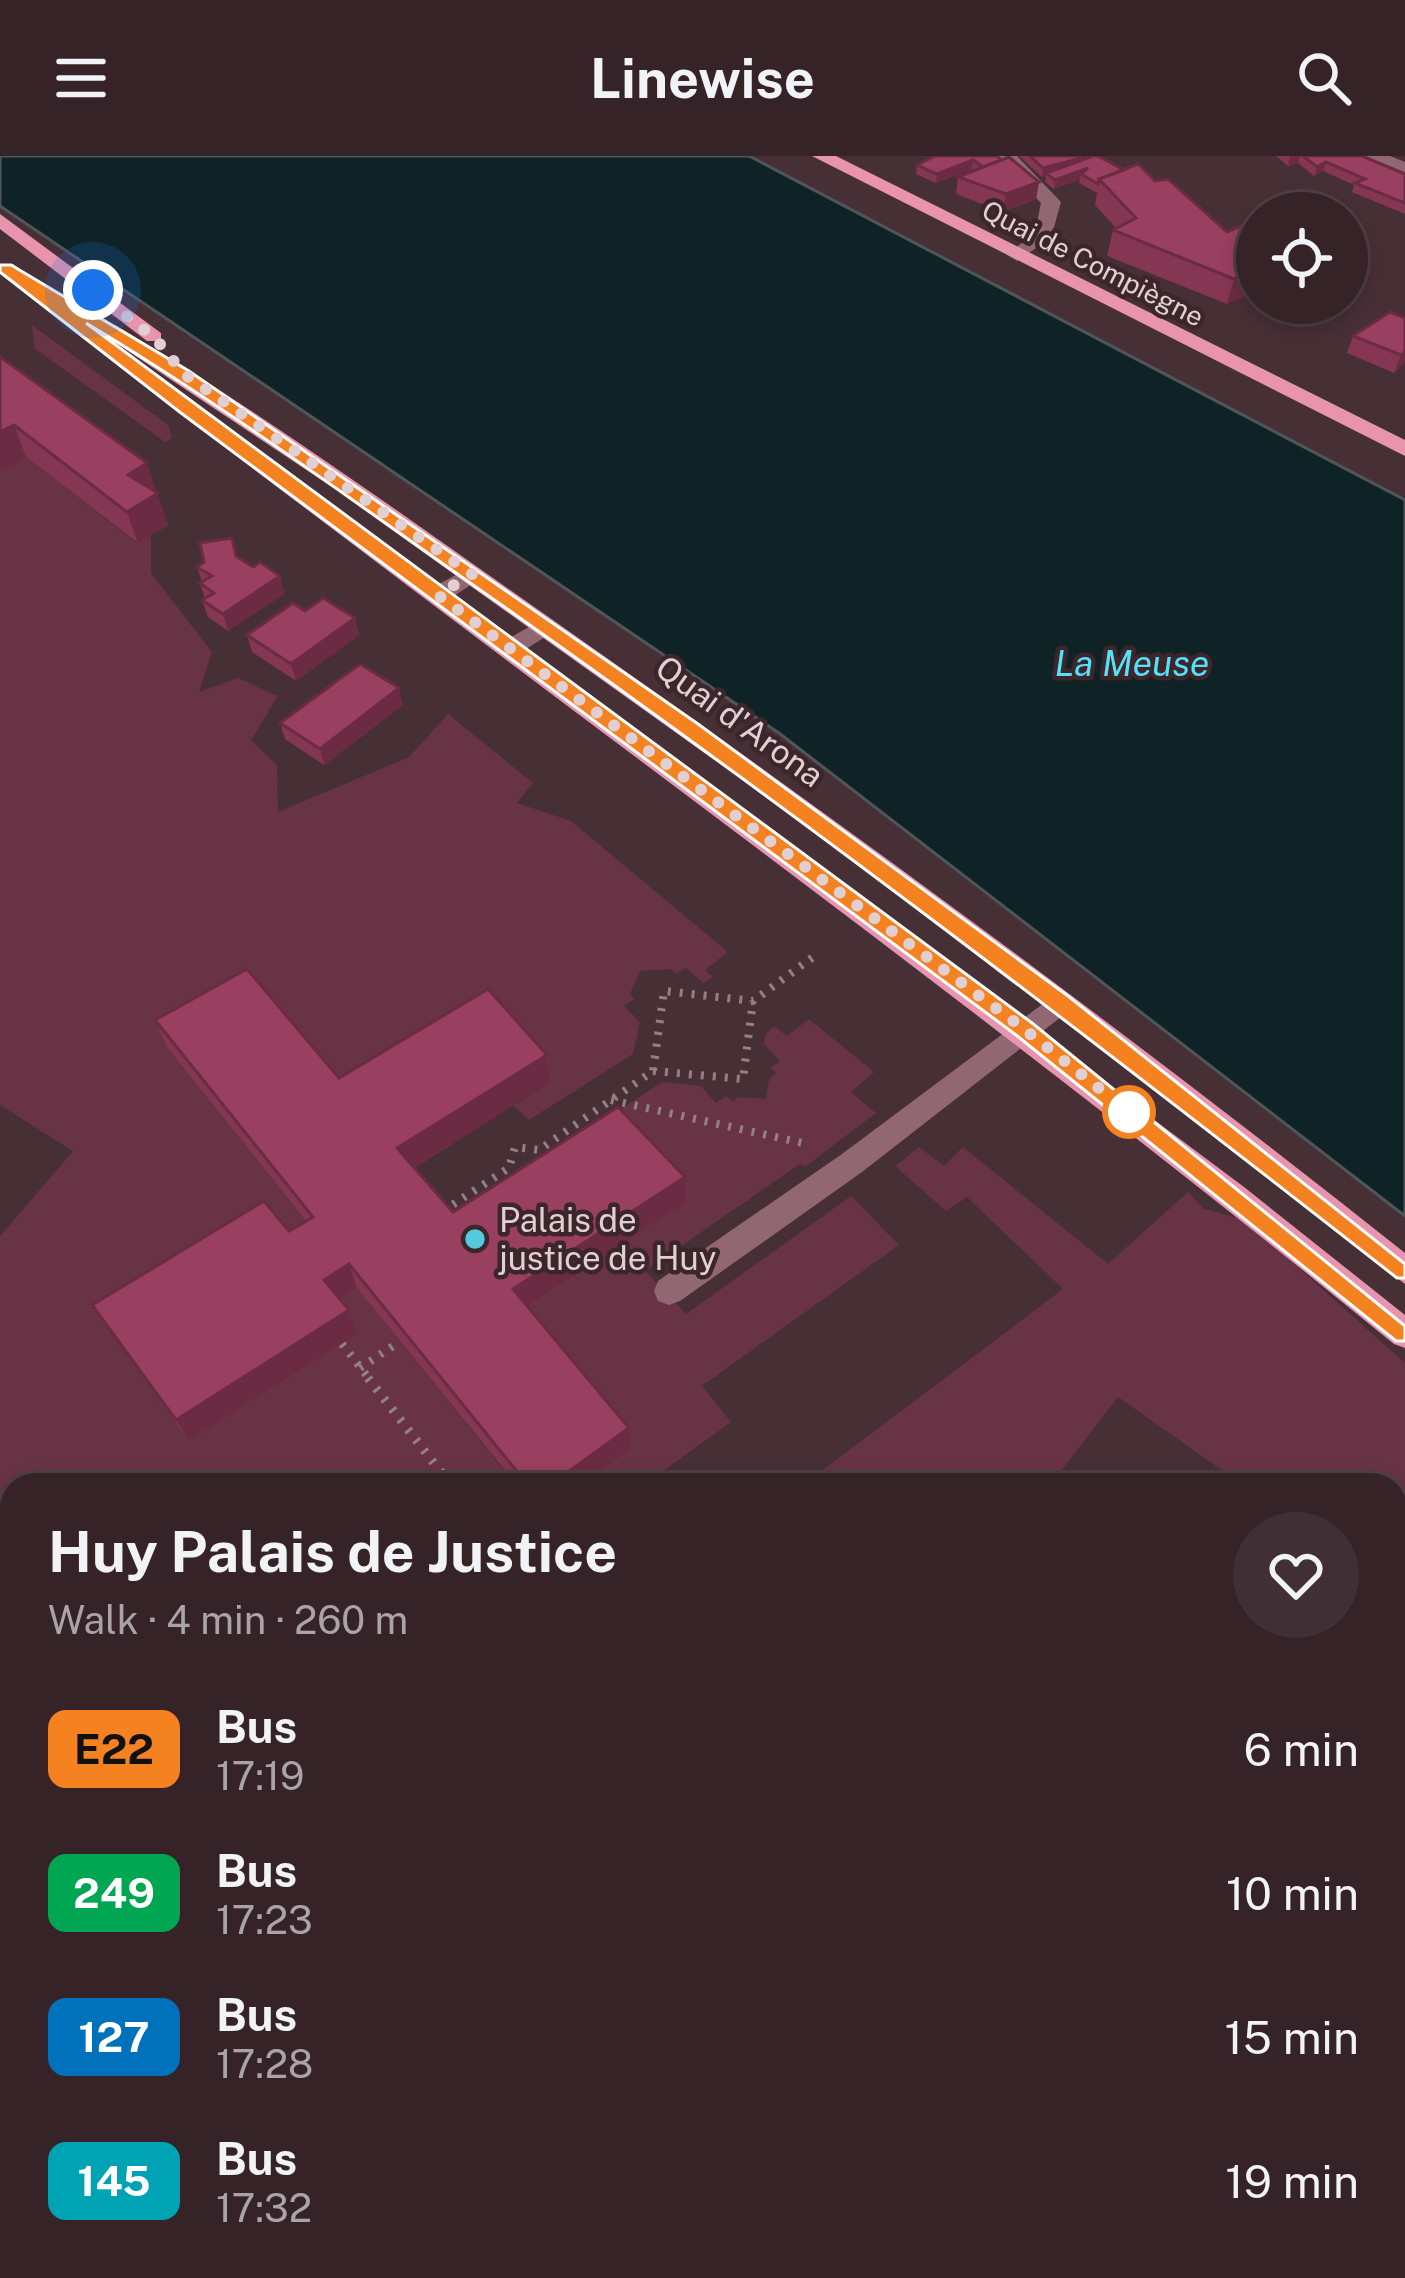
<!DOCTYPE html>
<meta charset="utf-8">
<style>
:root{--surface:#352328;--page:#402f34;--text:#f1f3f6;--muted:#aaa4a8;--line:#4f4045}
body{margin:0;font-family:"Public Sans",sans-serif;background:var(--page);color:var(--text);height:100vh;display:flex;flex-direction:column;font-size:45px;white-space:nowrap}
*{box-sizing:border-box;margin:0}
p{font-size:39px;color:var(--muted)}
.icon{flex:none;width:66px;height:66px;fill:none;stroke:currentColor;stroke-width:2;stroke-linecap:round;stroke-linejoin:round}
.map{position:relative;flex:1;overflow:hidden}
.panel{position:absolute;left:0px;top:1317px;width:1407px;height:807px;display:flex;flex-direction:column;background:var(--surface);border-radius:36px 36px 0 0;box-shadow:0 6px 18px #0003,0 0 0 3px var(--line)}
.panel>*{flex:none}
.badge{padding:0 24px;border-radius:18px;font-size:42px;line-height:78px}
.buttons{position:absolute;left:1236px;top:36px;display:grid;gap:24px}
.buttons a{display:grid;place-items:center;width:132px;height:132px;border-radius:50%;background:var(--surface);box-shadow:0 6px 18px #0003,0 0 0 3px var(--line);font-size:60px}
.you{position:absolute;width:60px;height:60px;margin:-30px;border:9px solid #fff;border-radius:50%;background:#1a73e8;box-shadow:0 0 0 18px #1a73e833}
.map>.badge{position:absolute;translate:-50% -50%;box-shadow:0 0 0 6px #fff}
.round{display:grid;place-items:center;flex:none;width:126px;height:126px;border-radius:63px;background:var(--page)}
.head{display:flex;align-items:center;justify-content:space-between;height:204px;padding:0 48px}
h1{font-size:57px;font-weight:700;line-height:90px}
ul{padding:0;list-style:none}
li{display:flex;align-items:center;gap:36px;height:144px;padding:0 48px}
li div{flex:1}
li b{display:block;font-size:45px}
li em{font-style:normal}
li .badge{min-width:132px;font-weight:700;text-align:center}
header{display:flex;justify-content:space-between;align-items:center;height:156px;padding:0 48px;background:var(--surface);font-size:54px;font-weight:700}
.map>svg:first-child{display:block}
.green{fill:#683345}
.water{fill:#0f2225;stroke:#4e565a;stroke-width:3}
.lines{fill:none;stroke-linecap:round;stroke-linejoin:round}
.path-far1{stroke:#937f84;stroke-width:8;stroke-dasharray:3 9;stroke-linecap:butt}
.path{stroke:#937f84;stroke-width:9;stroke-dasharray:3 10;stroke-linecap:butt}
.minor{fill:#916774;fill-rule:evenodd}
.major{fill:#e994af;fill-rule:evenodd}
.wall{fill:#843653}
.shaded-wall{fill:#6b2c43}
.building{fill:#993f60;stroke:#6b2c43;stroke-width:3}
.line{fill:#f58220;stroke:#fff;stroke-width:3}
.walk{stroke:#e0d0d4;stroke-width:12;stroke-dasharray:0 21.6}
.stop-dot{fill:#fff;stroke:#f58220;stroke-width:6}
.poi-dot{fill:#54cadd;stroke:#3d252c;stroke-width:4.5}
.labels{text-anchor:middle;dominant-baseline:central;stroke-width:9;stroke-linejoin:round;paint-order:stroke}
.far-street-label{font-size:27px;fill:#e0d0d4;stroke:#3d252c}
.street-label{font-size:33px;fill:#e0d0d4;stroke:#3d252c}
.poi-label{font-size:33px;fill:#e0d0d4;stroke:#3d252c;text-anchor:start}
.water-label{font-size:36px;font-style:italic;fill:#52e2f9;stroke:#3d252c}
</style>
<header><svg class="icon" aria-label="menu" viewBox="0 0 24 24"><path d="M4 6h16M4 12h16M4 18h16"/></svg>Linewise<svg class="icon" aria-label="search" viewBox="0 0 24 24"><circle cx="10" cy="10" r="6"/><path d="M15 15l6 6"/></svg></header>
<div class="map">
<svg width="1405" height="2122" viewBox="0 0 1405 2122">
<rect width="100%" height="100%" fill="#472f36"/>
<!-- green -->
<path class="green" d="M32,169L168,269L172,282L165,286L34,192Z
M26,301L137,387L151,379V417L212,496L199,536L238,522L278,540L251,584L277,609L278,656L409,601L448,558L533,627L517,647L571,665L728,796L705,814L713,821L703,827L686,812L676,818L671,813L640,815L630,838L634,843L624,850L640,866L633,898L529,964L513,950L549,927L348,949L168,891L322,1086L107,1172L189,1284L333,1147L357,1132L516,1329H12V1627L0,1606V1080L73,995L0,949V315Z
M809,863L874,916L851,936L876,957L805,1011L800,1008L645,1115L686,1158L851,1040L899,1089L702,1230L731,1266L644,1329H581L518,1157L560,993L662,926L701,930L716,947L726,940L733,946L738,941L766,943L769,923L776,917L770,912L780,905L764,888L765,879L774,870L787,880Z
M919,991L944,1010L963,991L1108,1108L1188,1036L1204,1053L1245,1064L1405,1207V1443L1395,1436V1329H1243L1118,1241L1050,1329H803L1063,1133L967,1041L946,1055L895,1010Z
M398,2112H861L854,2122H404Z
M1158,2112H1395L1405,2122H1152Z"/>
<!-- water -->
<path class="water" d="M0,0H749L1405,344V1060L779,577L0,50Z"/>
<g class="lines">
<!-- path-far1 -->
<path class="path-far1" d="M653,915L743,923L753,845
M611,944L807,988
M443,1055L509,1012L515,991L539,994L653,915L664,835L753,845L813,801
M342,1188L371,1225
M360,1212L399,1186"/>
<!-- path -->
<path class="path" d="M368,1222L451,1329"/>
<!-- minor -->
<path class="minor" d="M997,0H1017L1061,46L1051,82L1017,105L1007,99L1035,76L1041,47Z
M1365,0H1390L1405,6V19Z
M472,410L480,413V423L446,445H430V433Z
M545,462L553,464V476L518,498H502V486Z
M1060,835L1074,846L1070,854L862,1016L680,1145L669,1149L658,1145L654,1135L658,1125L842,998Z
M324,2112H367L372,2122H329Z"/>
<!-- major -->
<path class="major" d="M812,0H836L1405,284V300Z
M0,58L161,177V185H147L0,73Z
M0,108H13L98,174L101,169H115C271,262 418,370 567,474C852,674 1132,880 1405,1097V1128L1098,888L794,661L332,331L110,183L1244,1031L1405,1159V1192L1394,1188C940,817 461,479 0,117Z"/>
</g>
<!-- wall -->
<path class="wall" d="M935,0L1001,4L1039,26L1036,43L1003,56L956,38L958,21L974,15L972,13L936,27L916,18L917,9Z
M1019,0H1081L1082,4L1124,14L1155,25L1227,76H1257L1227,148L1107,100L1113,74L1116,72L1095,49L1097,37L1079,27L1080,23L1054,33L1045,26L1046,20L1042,21Z
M1276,0H1362L1405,18V58L1352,36L1354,29L1323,15L1314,20L1298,7L1288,10Z
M1405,162V206L1394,217L1347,197L1353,180Z
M0,201L156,336L168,369L138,387L26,301L0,315Z
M237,400L285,437L228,475L208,461L202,444L205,443L200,427L202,426L197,411Z
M355,462L359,479L296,525L252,496L247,479Z
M403,549L324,609L285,583L280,567Z
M155,864L339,922L547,899L550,926L414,1012L453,1056L685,1047L528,1151L631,1293L581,1329H517L357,1132L340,1143L349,1154L358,1177L189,1285L92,1149L289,1075L306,1065L167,891Z
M1395,1774L1398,1797L1405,1802V2121L1393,2112H1395Z"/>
<!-- shaded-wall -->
<path class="shaded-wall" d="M1290,0H1300L1298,7L1288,10Z
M1082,2L1081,11L1046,17V20L1042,21L1043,12Z
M973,4L972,13L936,27L937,18Z
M1326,6L1323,15L1314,20L1317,11Z
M1088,12L1081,18L1080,23L1054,33L1055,24Z
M1039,26L1036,43L1003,56L1006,38Z
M1257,113V136L1227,148L1234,123Z
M1405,195V206L1394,217L1401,199Z
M14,269L26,301L0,315V276Z
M147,307L168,369L138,387L127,356L128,319Z
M280,420L285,437L228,475L223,458Z
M355,462L359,479L296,525L291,508Z
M399,532L403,549L324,609L320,593Z
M547,899L550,926L404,1018L397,992Z
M685,1021V1047L518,1157L513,1133Z
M349,1108L357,1132L333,1147L324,1124Z
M349,1154L358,1177L189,1285L176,1264Z
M629,1272L631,1293L581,1329H550Z"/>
<!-- building -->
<path class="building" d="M935,0H997L1001,4L983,11L973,4L937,18L917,9Z
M1030,0H1081L1082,2L1043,12Z
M1093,0H1098L1124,14L1099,23L1098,28L1081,18L1088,12L1055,24L1046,17Z
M1303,0H1362L1405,18V47L1355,27L1365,23L1326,6L1317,11Z
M1009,1L1039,26L1006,38L958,21Z
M1138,8L1155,25L1168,23L1227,76L1246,68L1257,76V113L1234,123L1113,74L1136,62L1099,23Z
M1390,156L1405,162V195L1401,199L1353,180Z
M0,201L147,307L128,319L158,337L127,356L14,269L0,276Z
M232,382L236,400L253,411L260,406L280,420L223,458L202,444L214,437L200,427L212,420L197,411L204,406L200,387Z
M323,442L355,462L291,508L247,479L293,447L305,455Z
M360,508L399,532L320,593L280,567Z
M247,813L339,922L488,833L547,899L397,992L453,1056L618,951L685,1021L513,1133L629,1272L550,1329H528L349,1108L324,1124L349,1154L176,1264L92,1149L264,1045L289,1075L313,1061L155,864Z
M1395,1774L1405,1781L1398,1797L1405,1802V2107L1395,2100Z
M866,2112H1170L1164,2122H859Z"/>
<!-- line -->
<path class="line" d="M0,109H11L189,215L698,568L1068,840L1405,1108V1122H1397C1097,887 795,655 483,436C352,344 223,249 86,167L1032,867L1405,1170V1185H1396L1016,879L181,257L0,116Z"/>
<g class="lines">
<!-- walk -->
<path class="walk" d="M93,134L155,182L184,218L472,418L438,439L1024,873L1129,956"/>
</g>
<!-- markers -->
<circle class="stop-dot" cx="1129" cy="956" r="24"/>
<circle class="poi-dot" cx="475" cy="1083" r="12"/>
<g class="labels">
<!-- far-street labels -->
<g class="far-street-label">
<text transform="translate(1093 107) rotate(27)">Quai de Compiègne</text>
</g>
<!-- street labels -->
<g class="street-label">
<text transform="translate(740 565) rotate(36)">Quai d'Arona</text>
</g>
<!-- poi labels -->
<g class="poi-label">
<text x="499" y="1064">Palais de<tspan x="499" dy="38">justice de Huy</tspan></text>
</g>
<!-- water labels -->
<g class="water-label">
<text x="1132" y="507">La Meuse</text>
</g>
</g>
</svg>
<div class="buttons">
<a><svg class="icon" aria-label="locate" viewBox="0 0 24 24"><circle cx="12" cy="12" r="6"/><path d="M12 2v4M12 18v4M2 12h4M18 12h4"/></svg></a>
</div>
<div class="you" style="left:93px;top:134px"></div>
<section class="panel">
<div class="head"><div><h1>Huy Palais de Justice</h1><p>Walk · 4 min · 260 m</p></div><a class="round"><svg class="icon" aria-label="heart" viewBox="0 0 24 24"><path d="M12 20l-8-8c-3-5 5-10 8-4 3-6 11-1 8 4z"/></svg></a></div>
<ul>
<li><span class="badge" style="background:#f58220;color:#111">E22</span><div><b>Bus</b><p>17:19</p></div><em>6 min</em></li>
<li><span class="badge" style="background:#00a651;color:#fff">249</span><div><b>Bus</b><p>17:23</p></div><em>10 min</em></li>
<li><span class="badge" style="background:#0072bc;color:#fff">127</span><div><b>Bus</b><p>17:28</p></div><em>15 min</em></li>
<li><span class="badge" style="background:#00a3b4;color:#fff">145</span><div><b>Bus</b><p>17:32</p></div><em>19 min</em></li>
</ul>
</section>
</div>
